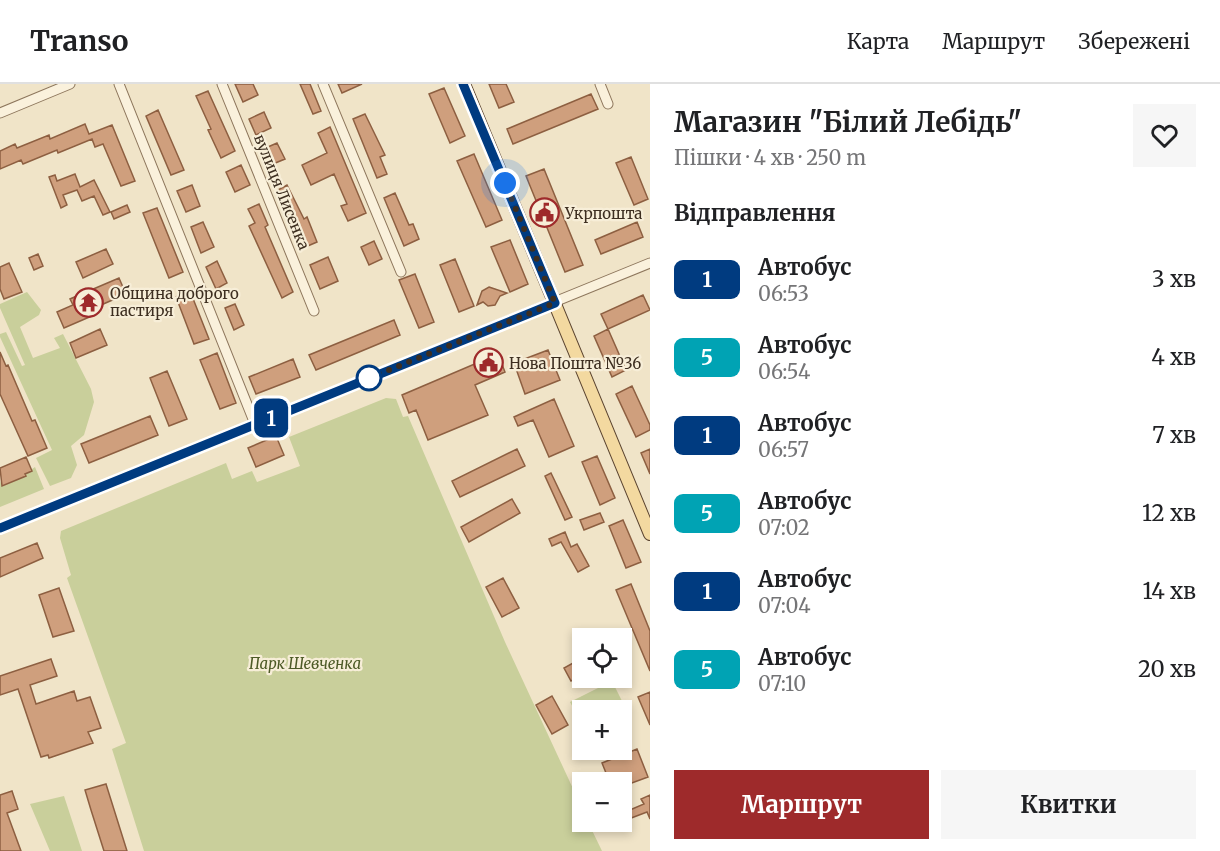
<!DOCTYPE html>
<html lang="uk">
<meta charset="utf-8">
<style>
:root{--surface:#fff;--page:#f6f6f6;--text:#202124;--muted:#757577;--line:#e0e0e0;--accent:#9e2a2b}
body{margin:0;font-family:Merriweather,serif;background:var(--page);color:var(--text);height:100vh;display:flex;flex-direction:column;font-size:22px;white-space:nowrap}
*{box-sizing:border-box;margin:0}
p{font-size:20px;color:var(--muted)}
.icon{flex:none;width:33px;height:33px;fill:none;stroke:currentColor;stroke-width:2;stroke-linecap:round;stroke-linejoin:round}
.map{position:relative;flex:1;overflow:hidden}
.panel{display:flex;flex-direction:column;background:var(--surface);width:570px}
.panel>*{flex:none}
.badge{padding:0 12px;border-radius:9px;font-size:21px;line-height:39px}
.tools{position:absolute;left:572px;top:544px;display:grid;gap:12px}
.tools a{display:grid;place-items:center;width:60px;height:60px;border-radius:0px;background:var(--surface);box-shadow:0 3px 9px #0003;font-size:30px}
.you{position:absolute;width:30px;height:30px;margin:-15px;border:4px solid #fff;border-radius:50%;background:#1a73e8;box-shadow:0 0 0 9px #1a73e833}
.map>.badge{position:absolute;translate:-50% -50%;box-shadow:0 0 0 3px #fff}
h2{padding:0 24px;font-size:22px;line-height:54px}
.round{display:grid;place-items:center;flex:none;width:63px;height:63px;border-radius:0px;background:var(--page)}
.overview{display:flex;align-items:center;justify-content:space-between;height:102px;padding:0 24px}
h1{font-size:28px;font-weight:700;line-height:45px}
.action{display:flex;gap:12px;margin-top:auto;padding:12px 24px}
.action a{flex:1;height:69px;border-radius:0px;background:var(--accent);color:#fff;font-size:24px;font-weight:700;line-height:69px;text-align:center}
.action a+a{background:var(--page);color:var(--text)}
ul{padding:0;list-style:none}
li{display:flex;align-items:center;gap:18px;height:78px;padding:0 24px}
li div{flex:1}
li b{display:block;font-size:22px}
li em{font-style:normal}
li .badge{min-width:66px;font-weight:700;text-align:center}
header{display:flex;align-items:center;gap:36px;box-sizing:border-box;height:84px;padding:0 30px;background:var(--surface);border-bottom:2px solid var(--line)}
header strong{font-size:28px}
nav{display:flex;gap:33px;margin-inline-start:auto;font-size:21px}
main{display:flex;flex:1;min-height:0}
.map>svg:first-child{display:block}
.green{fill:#c9cf9b}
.building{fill:#cf9f7d;stroke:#8d5f41;stroke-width:1.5}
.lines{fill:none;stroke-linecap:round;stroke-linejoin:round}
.minor-casing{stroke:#8d765c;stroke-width:11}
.major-casing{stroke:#5b4430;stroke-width:14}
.minor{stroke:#faf1dc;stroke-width:9}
.major{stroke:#f3d9a0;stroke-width:12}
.line-casing{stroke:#fff;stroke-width:14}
.line{stroke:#003b80;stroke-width:9}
.walk{stroke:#3d2e20;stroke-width:6;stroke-dasharray:0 10.8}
.stop-dot{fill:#fff;stroke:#003b80;stroke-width:3}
.labels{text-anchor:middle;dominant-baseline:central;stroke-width:4.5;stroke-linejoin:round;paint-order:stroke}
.street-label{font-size:15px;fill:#3d2e20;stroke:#f7eed8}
.poi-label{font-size:15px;fill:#3d2e20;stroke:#f7eed8;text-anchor:start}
.park-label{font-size:15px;font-style:italic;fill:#4d5a26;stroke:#f7eed8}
</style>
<header>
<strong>Transo</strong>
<nav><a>Карта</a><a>Маршрут</a><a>Збережені</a></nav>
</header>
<main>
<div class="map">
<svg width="650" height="767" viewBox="0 0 650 767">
<rect width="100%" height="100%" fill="#f0e4c8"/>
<!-- green -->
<path class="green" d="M27,208L41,226L39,231L20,243L33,274L60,264L54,254L63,250L91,305L94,318L84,351L71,362L77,381L71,394L50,402L36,374L52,366L0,253V250L6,248L22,282L25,281L0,224V220Z
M386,314L396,315L403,333L408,332L505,558L582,724V738H588L602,767H144L112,665L126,659L67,494L71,491L60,454L61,447L226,379L232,395L252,387L257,398L300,382L289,353Z
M35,383L44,405L0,423V397L2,402L26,392L25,390Z
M612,597L632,637L621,643V627H582V641L570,618Z
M64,712L82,767H50L30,720Z"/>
<!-- building -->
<path class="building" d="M235,0H253L258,11L243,18Z
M300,0H310L321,27L313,30Z
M338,0H362L342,9Z
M489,0H506L514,18L499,24Z
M444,4L465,52L450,59L429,10Z
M208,7L235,67L221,74L208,46L211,45L196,12Z
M591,10L598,25L513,60L507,45Z
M158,26L184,86L171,91L146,32Z
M264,28L271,44L256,51L249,35Z
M365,30L385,71L380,73L387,90L377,94L353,35Z
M85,40L89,50L112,41L135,97L121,102L103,60L95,63L92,55L58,69L57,66L23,80L21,76L0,85V67L15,60L17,64L49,51L50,55Z
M330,43L366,129L348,137L341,122L347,120L334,90L311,101L302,81L327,69L318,49Z
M277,59L285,75L268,82L261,66Z
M474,70L502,136L486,143L457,77Z
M631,73L648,115L634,121L616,79Z
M241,81L250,101L235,108L226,88Z
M544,85L583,181L565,188L526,92Z
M75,90L80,103L94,96L110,128L103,131L94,112L82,117L77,106L63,111L67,121L61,124L49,93L55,91L57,97Z
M192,101L200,122L186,128L177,107Z
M287,101L304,135L307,133L317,158L303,164L276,107Z
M395,109L409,141L413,140L419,155L404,162L384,114Z
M259,120L268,141L265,143L293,208L282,214L249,142L255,139L248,125Z
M127,121L130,128L114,135L111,128Z
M157,124L183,188L169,194L143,129Z
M203,138L214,163L201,169L191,143Z
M637,138L643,153L601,170L595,156Z
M510,156L528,200L510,208L491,163Z
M374,157L382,175L369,181L361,163Z
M106,165L113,180L83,194L76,178Z
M38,170L43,182L34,186L29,174Z
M328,173L338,197L320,205L310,181Z
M455,175L474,222L459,228L440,181Z
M217,177L227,199L216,205L206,183Z
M9,179L22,208L4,215L0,205V183Z
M415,190L434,238L419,244L399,196Z
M119,194L126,210L92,225L94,231L64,244L57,228L73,221L70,215Z
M489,203L507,209L500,212L495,221L488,222L483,218L477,221L482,207Z
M190,207L209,255L194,260L176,213Z
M643,211L650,226L608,245L601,230Z
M235,220L244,241L234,246L225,224Z
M394,236L400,251L316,286L309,271Z
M100,245L107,261L76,274L70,259Z
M608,245L626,286L612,293L594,252Z
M548,266L560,296L525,310L514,279Z
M0,268L6,282L8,281L32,337L35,336L47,364L28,372L0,310Z
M217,269L236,319L220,325L200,276Z
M498,270L505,288L475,301L488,331L428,356L416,326L409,329L402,311Z
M293,275L300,293L256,310L249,293Z
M167,287L187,335L169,342L150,294Z
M632,302L650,341V346L636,353L616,310Z
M554,315L574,362L549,373L533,336L518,342L514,333Z
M150,332L158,351L89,379L81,360Z
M276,352L284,371L256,383L248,364Z
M517,365L525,382L460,413L452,397Z
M650,365V390L641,369Z
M597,372L615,414L600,421L582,378Z
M26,373L32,387L25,390L26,392L2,402L0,384Z
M551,389L572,433L565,436L545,392Z
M512,415L520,429L469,458L461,443Z
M600,429L604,438L584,446L580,436Z
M623,436L641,478L626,484L609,442Z
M565,448L571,463L577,460L589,482L578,488L561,458L552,462L549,455Z
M37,459L43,474L0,493V474Z
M503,494L519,524L502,533L486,503Z
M631,500L650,547V587L616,506Z
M59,504L74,547L53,553L39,511Z
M582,574V591L571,597L564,584Z
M51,575L57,592L30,601L36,620L74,607L77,617L90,613L101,644L88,648L93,659L49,674L48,671L41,673L18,605L0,611V592Z
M650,608V641L638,613Z
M552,612L568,641L552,650L536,621Z
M637,665L648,693L621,703V699H610L602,679Z
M106,700L127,767H104L91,726L85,706Z
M12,707L18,725L7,729L21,767H0V711Z
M650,711V735L647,728L626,736L623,729L644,720L641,715Z"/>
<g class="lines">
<defs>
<path id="minor" d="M119,0L255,340
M222,0L314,227
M323,0L401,188
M600,0L608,20
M0,29L70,0
M0,444L650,179"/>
<path id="major" d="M464,0L650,450"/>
</defs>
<!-- minor casing -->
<use href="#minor" class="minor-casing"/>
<!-- major casing -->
<use href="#major" class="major-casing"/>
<!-- minor -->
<use href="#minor" class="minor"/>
<!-- major -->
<use href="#major" class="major"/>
</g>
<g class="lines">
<defs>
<path id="line" d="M0,444L555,219L463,0"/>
</defs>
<!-- line casing -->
<use href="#line" class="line-casing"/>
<!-- line -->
<use href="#line" class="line"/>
<!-- walk -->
<path class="walk" d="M369,294L555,219L505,99"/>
</g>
<!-- icons -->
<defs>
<symbol id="civic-ring" viewBox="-11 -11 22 22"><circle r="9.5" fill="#f7eed8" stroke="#9e2a2b" stroke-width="1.5"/><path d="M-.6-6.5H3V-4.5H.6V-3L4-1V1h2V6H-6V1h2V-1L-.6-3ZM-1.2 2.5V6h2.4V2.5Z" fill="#9e2a2b"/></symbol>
<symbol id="temple-ring" viewBox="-11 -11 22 22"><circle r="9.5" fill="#f7eed8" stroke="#9e2a2b" stroke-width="1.5"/><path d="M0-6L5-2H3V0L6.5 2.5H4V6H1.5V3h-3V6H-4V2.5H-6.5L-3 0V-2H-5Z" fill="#9e2a2b"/></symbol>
</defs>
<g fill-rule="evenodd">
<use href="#civic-ring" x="528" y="112" width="33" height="33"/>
<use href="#temple-ring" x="72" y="202" width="33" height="33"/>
<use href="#civic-ring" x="472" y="262" width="33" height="33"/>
</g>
<!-- markers -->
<circle class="stop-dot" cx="369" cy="294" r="12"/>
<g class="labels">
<!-- street labels -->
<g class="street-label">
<text transform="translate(282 108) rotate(68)">вулиця Лисенка</text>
</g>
<!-- poi labels -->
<g class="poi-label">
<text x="565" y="129">Укрпошта</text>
<text x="110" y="209">Община доброго<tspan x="110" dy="17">пастиря</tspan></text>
<text x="509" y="279">Нова Пошта №36</text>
</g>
<!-- park labels -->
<g class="park-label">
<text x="305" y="579">Парк Шевченка</text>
</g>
</g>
</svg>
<div class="tools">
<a><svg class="icon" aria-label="locate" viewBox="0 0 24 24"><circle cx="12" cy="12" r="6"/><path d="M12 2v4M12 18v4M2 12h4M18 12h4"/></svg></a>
<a>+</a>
<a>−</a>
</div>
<div class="you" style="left:505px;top:99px"></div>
<b class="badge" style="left:271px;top:334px;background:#003b80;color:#fff">1</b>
</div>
<section class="panel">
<div class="overview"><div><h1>Магазин &quot;Білий Лебідь&quot;</h1><p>Пішки · 4 хв · 250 m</p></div><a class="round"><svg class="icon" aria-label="heart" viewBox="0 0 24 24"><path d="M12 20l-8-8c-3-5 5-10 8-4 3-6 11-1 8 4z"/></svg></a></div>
<h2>Відправлення</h2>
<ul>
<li><span class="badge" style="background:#003b80;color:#fff">1</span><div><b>Автобус</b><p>06:53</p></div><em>3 хв</em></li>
<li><span class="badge" style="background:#00a3b4;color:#fff">5</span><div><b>Автобус</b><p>06:54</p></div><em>4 хв</em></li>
<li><span class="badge" style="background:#003b80;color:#fff">1</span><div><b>Автобус</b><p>06:57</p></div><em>7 хв</em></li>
<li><span class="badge" style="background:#00a3b4;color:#fff">5</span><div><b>Автобус</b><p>07:02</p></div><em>12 хв</em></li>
<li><span class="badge" style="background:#003b80;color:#fff">1</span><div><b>Автобус</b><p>07:04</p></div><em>14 хв</em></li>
<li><span class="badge" style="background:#00a3b4;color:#fff">5</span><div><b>Автобус</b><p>07:10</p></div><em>20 хв</em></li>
</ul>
<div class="action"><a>Маршрут</a><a>Квитки</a></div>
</section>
</main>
